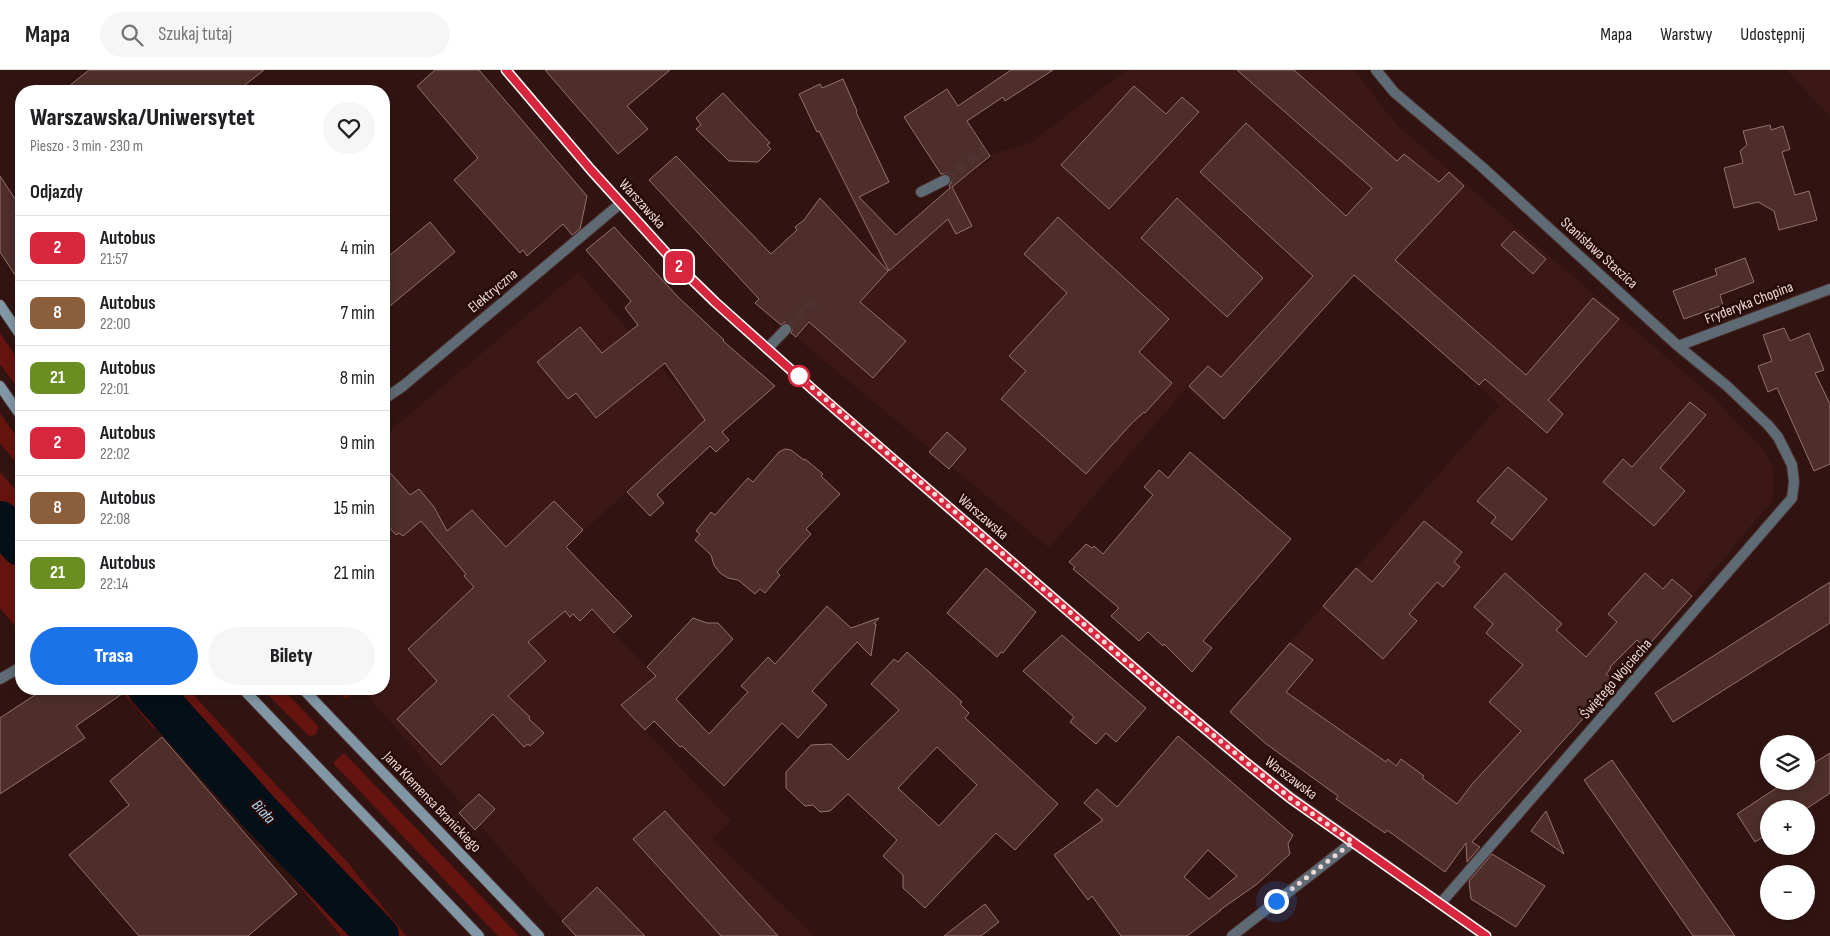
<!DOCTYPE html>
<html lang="pl">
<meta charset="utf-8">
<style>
:root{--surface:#fff;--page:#f6f6f6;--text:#202124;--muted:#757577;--line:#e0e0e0;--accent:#1a73e8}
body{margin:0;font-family:"Sofia Sans Condensed",sans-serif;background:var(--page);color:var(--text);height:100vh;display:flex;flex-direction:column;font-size:19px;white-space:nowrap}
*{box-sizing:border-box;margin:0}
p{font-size:16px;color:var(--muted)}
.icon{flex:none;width:28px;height:28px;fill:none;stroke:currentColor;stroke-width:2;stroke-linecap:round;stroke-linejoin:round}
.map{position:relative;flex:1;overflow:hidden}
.drawer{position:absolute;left:15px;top:15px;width:375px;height:610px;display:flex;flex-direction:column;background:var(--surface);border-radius:20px;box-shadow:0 2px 8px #0003}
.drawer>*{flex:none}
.badge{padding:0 10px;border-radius:8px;font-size:18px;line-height:32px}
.controls{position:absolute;left:1760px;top:665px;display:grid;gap:10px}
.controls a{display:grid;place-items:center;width:55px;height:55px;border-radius:50%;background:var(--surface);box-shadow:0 2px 8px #0003;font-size:25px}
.you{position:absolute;width:25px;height:25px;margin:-12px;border:4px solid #fff;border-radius:50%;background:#1a73e8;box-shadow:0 0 0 8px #1a73e833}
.map>.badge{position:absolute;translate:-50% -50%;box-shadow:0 0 0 2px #fff}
h2{padding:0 15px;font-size:19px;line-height:45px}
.round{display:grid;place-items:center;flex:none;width:52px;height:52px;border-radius:26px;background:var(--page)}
.headline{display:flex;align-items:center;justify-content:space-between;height:85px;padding:0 15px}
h1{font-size:24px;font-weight:800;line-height:38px}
.action{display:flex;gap:10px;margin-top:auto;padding:10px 15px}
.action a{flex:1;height:58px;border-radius:30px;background:var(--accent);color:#fff;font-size:20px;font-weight:800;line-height:58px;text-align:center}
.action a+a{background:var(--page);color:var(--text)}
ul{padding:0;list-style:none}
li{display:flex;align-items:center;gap:15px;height:65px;padding:0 15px;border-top:1px solid var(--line)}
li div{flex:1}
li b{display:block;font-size:19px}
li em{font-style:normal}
li .badge{min-width:55px;font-weight:700;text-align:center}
header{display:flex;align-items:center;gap:30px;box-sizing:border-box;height:70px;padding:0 25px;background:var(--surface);border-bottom:1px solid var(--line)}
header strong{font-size:24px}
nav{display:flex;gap:28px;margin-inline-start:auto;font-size:18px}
.search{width:350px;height:45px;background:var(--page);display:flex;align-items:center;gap:12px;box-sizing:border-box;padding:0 18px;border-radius:28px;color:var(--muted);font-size:19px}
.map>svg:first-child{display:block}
.built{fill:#3c1814}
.green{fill:#66140f}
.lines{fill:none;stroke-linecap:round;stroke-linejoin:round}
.river{stroke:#040f17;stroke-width:42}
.building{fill:#4d2e29;stroke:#96716c;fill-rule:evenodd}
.minor-tunnel{stroke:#4d322f;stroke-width:10;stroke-dasharray:10 5;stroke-linecap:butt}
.minor-casing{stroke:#4b302d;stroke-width:12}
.tertiary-casing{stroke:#4b302d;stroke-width:12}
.secondary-casing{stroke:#4b302d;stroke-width:12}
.minor{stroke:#5e6a74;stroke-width:10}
.tertiary{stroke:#5e6a74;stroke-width:10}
.secondary{stroke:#8297a6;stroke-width:10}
.line-casing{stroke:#fff;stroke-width:11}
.line{stroke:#d7263d;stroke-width:8}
.walk{stroke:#eed9d6;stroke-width:5;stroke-dasharray:0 9}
.stop-dot{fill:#fff;stroke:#d7263d;stroke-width:2.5}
.labels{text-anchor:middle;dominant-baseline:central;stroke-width:5;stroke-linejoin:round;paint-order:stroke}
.street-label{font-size:15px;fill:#eed9d6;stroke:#260b08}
.water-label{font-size:16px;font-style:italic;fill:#aed8f6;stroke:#260b08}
</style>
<header>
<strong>Mapa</strong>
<div class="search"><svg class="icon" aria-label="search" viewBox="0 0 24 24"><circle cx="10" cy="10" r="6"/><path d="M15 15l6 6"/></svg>Szukaj tutaj</div>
<nav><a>Mapa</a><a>Warstwy</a><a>Udostępnij</a></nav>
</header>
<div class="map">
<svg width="1830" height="866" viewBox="0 0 1830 866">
<rect width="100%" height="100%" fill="#311411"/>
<!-- built -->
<path class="built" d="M1129,0H1354L1397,55L1715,329L1765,382L1772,395L1774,416L1772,431L1692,526L1445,795L1229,642L1500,335L1352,204L1223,349L1186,318L1049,478L797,268L851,206L949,118H951L992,89L989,85L1032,72L1125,1Z
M1787,0H1830V47Z
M578,202L706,349L566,477L632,546L614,563L655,606L621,635L731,751L712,769L815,866H576L362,619H384V366Z"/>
<!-- green -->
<path class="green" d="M0,263L21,294V323L0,294Z
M0,343L21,373V398L0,373Z
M0,402L21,426V563L0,538Z
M120,619H188L348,793L406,866H341L163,652L154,659Z
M262,619H283L318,656L317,663L312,666L308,665Z
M336,619H357L346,629Z
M344,683L519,866H498L333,693Z"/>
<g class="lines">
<!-- river -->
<path class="river" d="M0,452L21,475
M149,619L260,743L378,866"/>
</g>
<!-- building -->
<path class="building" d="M89,0H264L237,21H63Z
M435,0H479L587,126L580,159L572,165L563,154L527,186L523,180L520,183L454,110L478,88L417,16Z
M545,0H670L627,36L648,59L618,84Z
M1011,0H1053L1005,31L1003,27L967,51L990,86L952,117L972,156L956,164L948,149L889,201L819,61L817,62L799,24L820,14L822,18L843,9L857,41L856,42L889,112L859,127L896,165L950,118L949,116L952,111L948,104H941L904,47L947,19L958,36Z
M1237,0H1294L1397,91L1404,84L1439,112L1449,102L1464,116L1395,190L1526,305L1593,228L1619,249L1548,330L1563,344L1547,363L1485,309L1479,315L1354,205L1224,349L1189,316L1208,296L1221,307L1313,206L1200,102L1246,53L1346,146L1372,118Z
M1134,16L1166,44L1182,27L1199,42L1109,139L1061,95Z
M723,23L770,73L767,75L771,79L758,92L729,91L696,59L701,55L696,48Z
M1770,55L1771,60L1783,56L1790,79L1782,82L1795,125L1809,121L1817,150L1779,160L1774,141L1758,132L1734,138L1724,98L1743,93L1740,81L1747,75L1743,61Z
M676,86L771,184L797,160L795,157L804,150L820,128L888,201L860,232L906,271L873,308L809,252L796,267L791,263L793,258L790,254L785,252L781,255L755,233L759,229L649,110Z
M0,106L21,138V214L0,182Z
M1177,128L1263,208L1227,247L1141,168Z
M1058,147L1169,249L1139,282L1172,313L1145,343L1144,342L1131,354L1086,404L1001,329L1026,301L1009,286L1067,223L1024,184Z
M430,152L455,182L384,241V190Z
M614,157L677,226L724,270L723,271L775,316L722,362L729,370L716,382L710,376L657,425L664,433L650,446L627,422L705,350L665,293L596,348L576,323L568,329L537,292L580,257L602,283L638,255L625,238L631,231L586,180Z
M1514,161L1546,189L1533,204L1501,175Z
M1745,188L1754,212L1720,225L1723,235L1684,249L1673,221L1717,205L1715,199Z
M1784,258L1790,271L1809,263L1824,300L1815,303L1830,334V394L1814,401L1777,318L1768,322L1758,296L1772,291L1763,265Z
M1690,332L1706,345L1660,398L1685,421L1654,456L1603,412L1623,389L1632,397Z
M947,362L966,379L949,399L929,382Z
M785,379L791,380L804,390L805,389L823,404L821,406L840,424L806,459L811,464L777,502L780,505L765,523L760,519L755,524L738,510L728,508L720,503L714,495L711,485L695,470L700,464L696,461L711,442L715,445L748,408L753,412L779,382Z
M1190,382L1291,469L1203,571L1212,578L1192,602L1164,574L1163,576L1148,562L1139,571L1111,546L1119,538L1073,499L1075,497L1069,492L1086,474L1092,478L1094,476L1103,484L1153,425L1144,417L1159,400L1168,408Z
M384,396L410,425L419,419L434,437L447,461L472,440L506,477L554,431L583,460L566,477L632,546L614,563L592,539L580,551L573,544L570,547L565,541L528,572L546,591L508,626L530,647L529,649L544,663L530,676L528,674L524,677L493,644L441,695L397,649L437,611L408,579L474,517L464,506L466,504L421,451L403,466L399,463L396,465L384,452Z
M1508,397L1547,429L1512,470L1491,453L1496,447L1477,431Z
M1424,451L1462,482L1454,492L1460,497L1443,517L1437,512L1409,544L1417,551L1383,589L1323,536L1356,498L1372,512Z
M986,498L1036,542L1003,583L1001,582L997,587L947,543Z
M1505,503L1562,554L1556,560L1586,587L1617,552L1608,544L1645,503L1663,519L1672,509L1692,526L1646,578L1637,570L1610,597L1611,598L1606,604L1616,612L1472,772L1480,777L1467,792L1466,773L1445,802L1387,760L1385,763L1336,729L1338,726L1265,673L1230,642L1290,573L1313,590L1286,622L1386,692L1388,689L1396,696L1401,689L1424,706L1422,708L1457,734L1473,713L1521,661L1489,632L1523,595L1486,563L1493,554L1474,537Z
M1830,512V553L1673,652L1655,623Z
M827,536L851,558L879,548L874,554H876L871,586L857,572L812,621L827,635L798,668L782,653L724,716L682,676L680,677L654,651L645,660L621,635L656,606L647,597L693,548L707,553H718L733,569L676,629L709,664L748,622L741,616L768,587L775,594Z
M1062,565L1146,638L1116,672L1106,663L1096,674L1070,652L1074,647L1023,601Z
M907,582L962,632L960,634L969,643L965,648L1058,734L1015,780L996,763L925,838L903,818V805L883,786L897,770L848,724L830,741L820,742L813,735L805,736L786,718V702L811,675L831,674L848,690L899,640L871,614L894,589L898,592ZM937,677L977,715L939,756L898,718Z
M44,619H129L76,656L85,668L0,724V648Z
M1178,666L1293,765L1288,774L1290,784L1257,814L1220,840H1221L1187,866H1121L1092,826L1088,830L1054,785L1103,750L1084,733L1097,719L1117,737ZM1208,780L1237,806L1209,829L1184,807Z
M162,667L297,824L248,866H139L69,785L129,735L110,711Z
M1830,683V723L1806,739H1769V763L1755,772L1737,744L1787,711H1806V698Z
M1612,690L1625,709L1735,866H1693L1584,710Z
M479,724L495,739L475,760L459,743Z
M665,741L737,821L778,866H721L633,769Z
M1546,741L1564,784L1531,761Z
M1492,784L1545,816L1516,857L1471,829L1469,811Z
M597,817L645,866H576L562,851Z
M985,834L999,852L981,866H944Z"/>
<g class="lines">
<!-- minor-tunnel -->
<path class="minor-tunnel" d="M945,110L985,79
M786,259L816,230"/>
<defs>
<path id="minor" d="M1376,0L1394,22L1481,96L1678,276L1727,316L1768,355L1778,367L1792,395L1794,412L1792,428L1440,834
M921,122L945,110
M1678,276L1830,219
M767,279L786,259
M384,329L403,316L621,133
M0,609L21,597
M1232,866L1353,772"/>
<path id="tertiary" d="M506,0L591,100L677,195L715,232L819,325L1173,632L1245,692L1290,727L1486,866"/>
<path id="secondary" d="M0,235L21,266
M0,316L21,346
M243,619L479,866
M303,619L539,866"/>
</defs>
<!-- minor casing -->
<use href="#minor" class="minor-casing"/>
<!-- tertiary casing -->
<use href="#tertiary" class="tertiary-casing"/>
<!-- secondary casing -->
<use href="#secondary" class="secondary-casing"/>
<!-- minor -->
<use href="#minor" class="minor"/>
<!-- tertiary -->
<use href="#tertiary" class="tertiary"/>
<!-- secondary -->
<use href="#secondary" class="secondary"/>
</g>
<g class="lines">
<defs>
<path id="line" d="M506,0L591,100L677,195L715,232L819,325L1173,632L1245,692L1290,728L1486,866"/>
</defs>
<!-- line casing -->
<use href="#line" class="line-casing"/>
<!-- line -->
<use href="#line" class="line"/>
<!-- walk -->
<path class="walk" d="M799,306L1173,632L1290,728L1353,772L1276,831"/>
</g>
<!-- markers -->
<circle class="stop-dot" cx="799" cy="306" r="10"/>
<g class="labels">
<!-- street labels -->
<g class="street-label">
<text transform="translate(642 134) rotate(48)">Warszawska</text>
<text transform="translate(1599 183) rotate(42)">Stanisława Staszica</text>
<text transform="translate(493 221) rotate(-40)">Elektryczna</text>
<text transform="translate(1749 233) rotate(-21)">Fryderyka Chopina</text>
<text transform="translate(983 447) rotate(41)">Warszawska</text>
<text transform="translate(1616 609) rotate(-49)">Świętego Wojciecha</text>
<text transform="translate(1291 708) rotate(37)">Warszawska</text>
<text transform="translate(432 732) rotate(46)">Jana Klemensa Branickiego</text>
</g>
<!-- water labels -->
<g class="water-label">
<text transform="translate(263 742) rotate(47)">Biała</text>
</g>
</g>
</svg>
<div class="controls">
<a><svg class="icon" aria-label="layers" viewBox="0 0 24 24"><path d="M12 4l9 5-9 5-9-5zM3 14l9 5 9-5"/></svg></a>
<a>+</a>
<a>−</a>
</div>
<div class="you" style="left:1276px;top:831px"></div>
<b class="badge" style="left:679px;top:197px;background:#d7263d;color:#fff">2</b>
<section class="drawer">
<div class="headline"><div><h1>Warszawska/Uniwersytet</h1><p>Pieszo · 3 min · 230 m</p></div><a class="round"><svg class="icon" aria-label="heart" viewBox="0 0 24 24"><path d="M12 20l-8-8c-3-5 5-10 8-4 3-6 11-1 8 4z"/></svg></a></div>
<h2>Odjazdy</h2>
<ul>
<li><span class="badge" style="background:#d7263d;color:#fff">2</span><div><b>Autobus</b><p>21:57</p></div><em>4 min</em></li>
<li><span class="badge" style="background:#8b5e3c;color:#fff">8</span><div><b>Autobus</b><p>22:00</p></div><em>7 min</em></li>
<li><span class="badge" style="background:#6b8e23;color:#fff">21</span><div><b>Autobus</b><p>22:01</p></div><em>8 min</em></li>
<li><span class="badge" style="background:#d7263d;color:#fff">2</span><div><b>Autobus</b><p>22:02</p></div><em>9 min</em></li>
<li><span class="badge" style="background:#8b5e3c;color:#fff">8</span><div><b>Autobus</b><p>22:08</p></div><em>15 min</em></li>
<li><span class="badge" style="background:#6b8e23;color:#fff">21</span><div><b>Autobus</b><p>22:14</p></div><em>21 min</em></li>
</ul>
<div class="action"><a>Trasa</a><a>Bilety</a></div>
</section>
</div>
